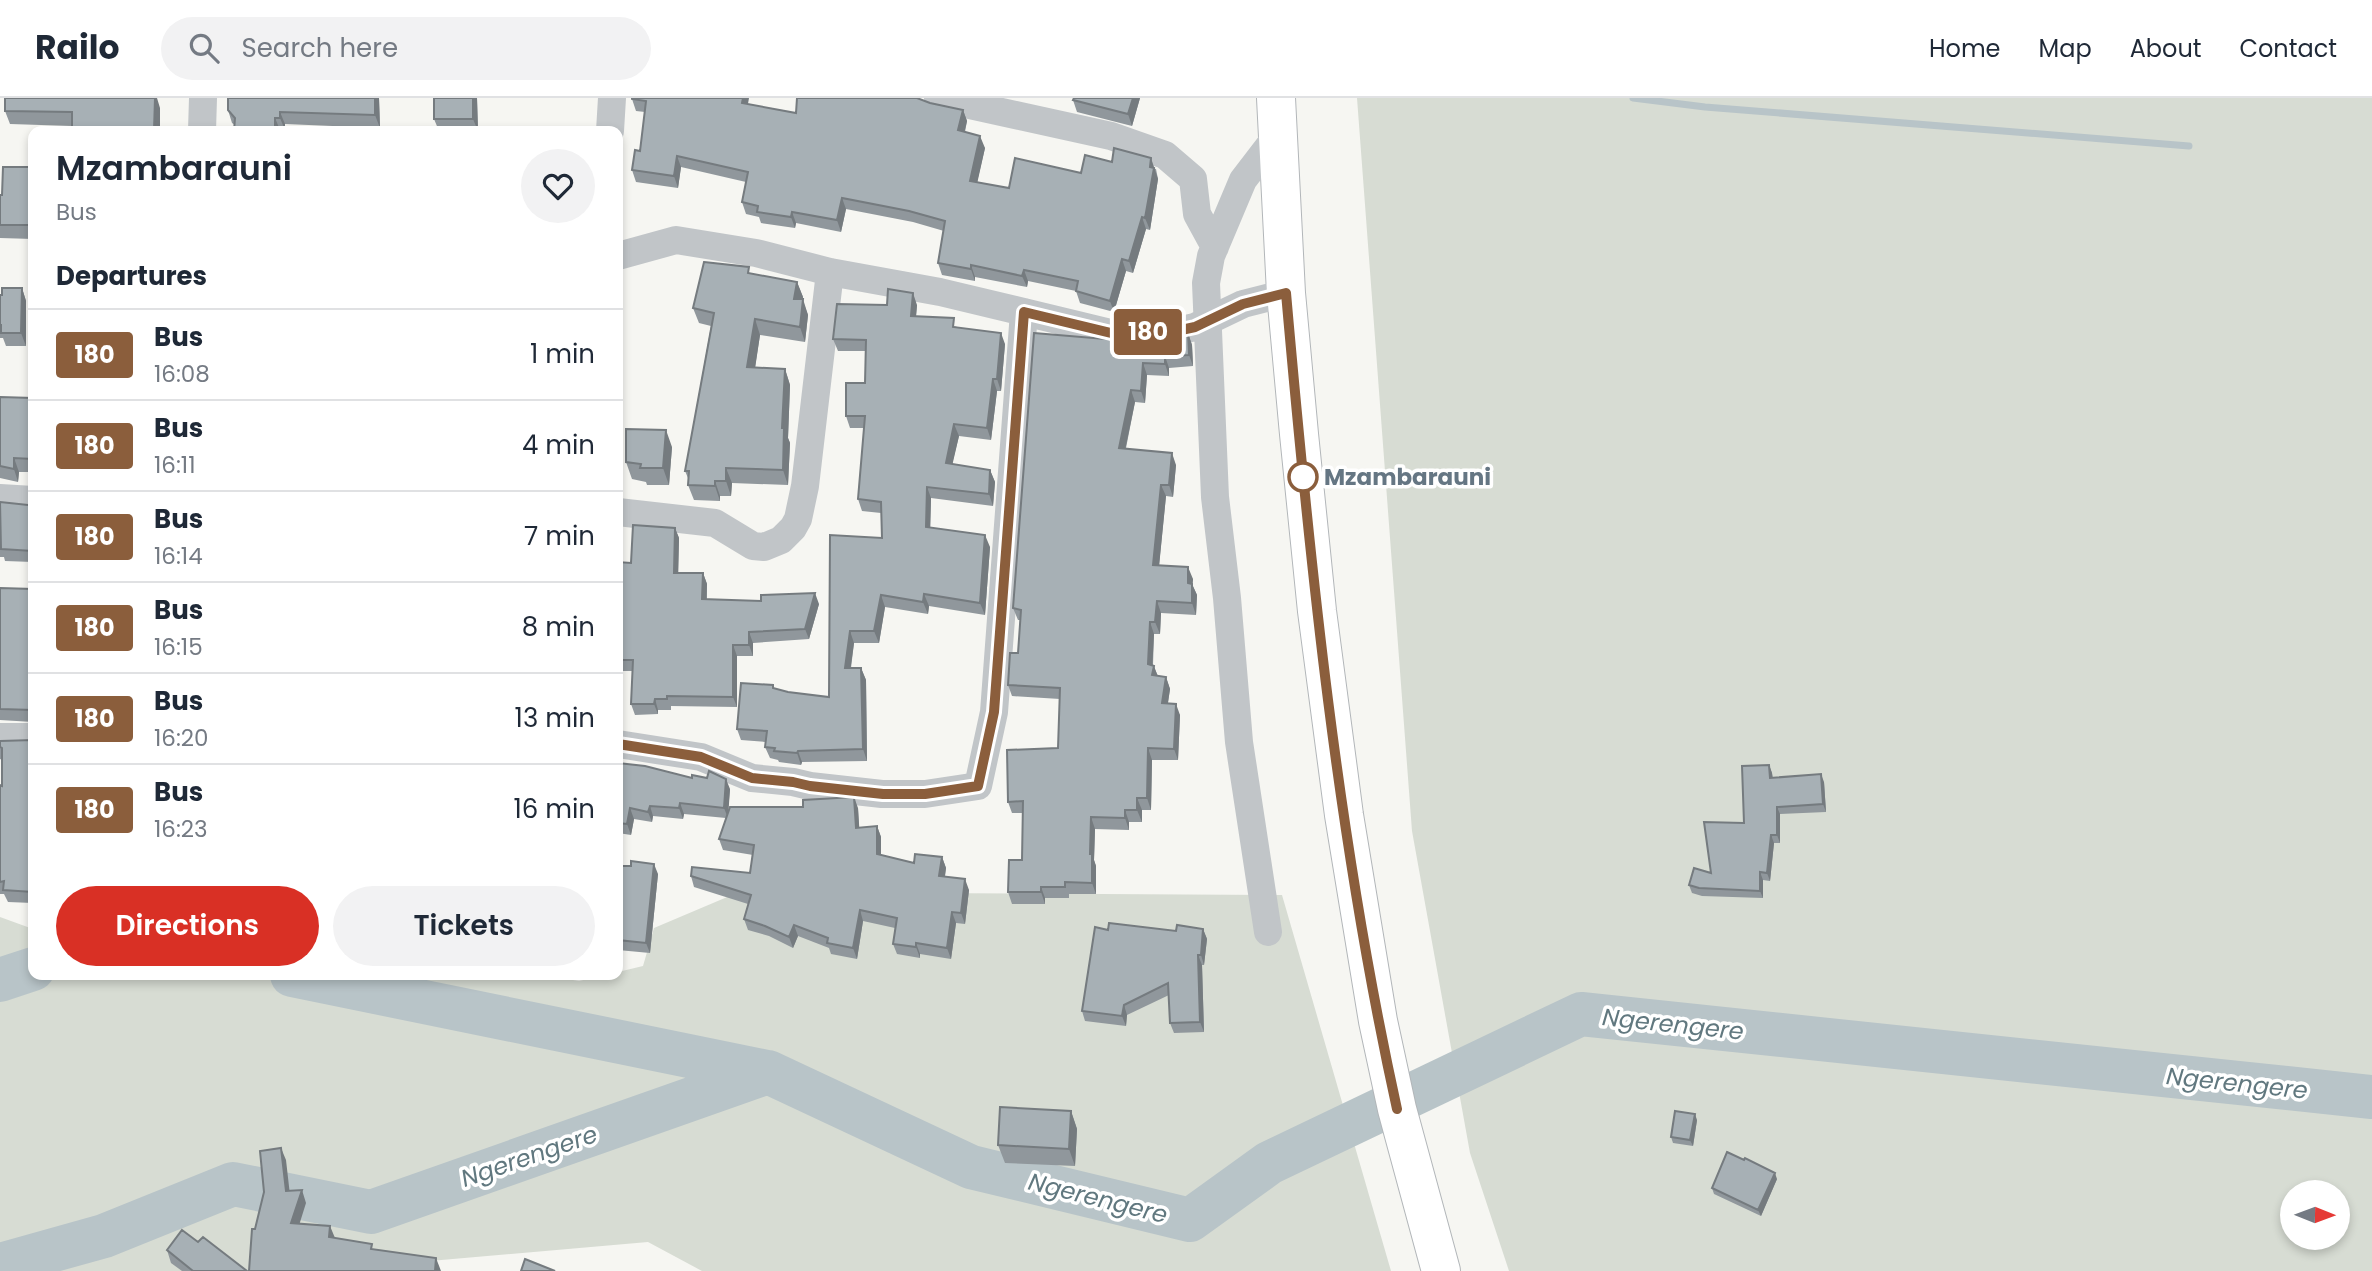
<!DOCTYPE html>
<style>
:root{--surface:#fff;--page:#f2f2f3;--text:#1f2937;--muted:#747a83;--line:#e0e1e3;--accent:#d93025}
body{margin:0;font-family:Poppins,sans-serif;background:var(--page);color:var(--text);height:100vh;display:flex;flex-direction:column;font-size:26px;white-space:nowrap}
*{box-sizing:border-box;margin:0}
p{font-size:23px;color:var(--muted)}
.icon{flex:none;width:38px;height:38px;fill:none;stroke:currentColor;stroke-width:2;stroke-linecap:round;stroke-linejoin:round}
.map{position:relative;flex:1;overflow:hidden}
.drawer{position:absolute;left:28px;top:28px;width:595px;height:854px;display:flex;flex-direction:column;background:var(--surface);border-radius:14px;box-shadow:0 4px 10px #0003}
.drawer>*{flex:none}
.badge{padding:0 14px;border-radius:5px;font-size:24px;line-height:46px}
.needle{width:46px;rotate:91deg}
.fabs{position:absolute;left:2280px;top:1082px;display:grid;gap:14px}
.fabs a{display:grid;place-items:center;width:70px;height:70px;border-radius:50%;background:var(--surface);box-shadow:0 4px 10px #0003;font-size:35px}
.map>.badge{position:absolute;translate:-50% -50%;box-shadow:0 0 0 4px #fff}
h2{padding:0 28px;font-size:26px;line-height:63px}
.round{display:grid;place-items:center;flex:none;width:74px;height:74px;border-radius:37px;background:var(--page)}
.summary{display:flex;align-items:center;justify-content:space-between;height:119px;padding:0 28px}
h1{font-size:33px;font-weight:600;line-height:52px}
.button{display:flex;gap:14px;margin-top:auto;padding:14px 28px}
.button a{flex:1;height:80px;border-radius:42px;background:var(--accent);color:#fff;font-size:28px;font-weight:600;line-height:80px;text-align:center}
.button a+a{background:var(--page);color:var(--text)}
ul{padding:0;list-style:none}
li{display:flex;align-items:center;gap:21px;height:91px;padding:0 28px;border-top:2px solid var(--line)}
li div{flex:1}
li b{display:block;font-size:26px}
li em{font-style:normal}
li .badge{min-width:77px;font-weight:700;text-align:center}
header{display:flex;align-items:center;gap:42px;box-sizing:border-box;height:98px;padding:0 35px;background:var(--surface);border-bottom:2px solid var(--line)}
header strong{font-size:33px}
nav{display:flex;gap:38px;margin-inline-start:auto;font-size:24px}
.search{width:490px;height:63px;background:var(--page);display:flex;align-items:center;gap:18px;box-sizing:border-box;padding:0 24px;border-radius:38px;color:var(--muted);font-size:26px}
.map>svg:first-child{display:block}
.green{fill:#d7dcd3;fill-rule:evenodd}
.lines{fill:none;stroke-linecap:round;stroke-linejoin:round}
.stream{stroke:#b8c4c8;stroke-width:7}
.river{stroke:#b8c4c8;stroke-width:44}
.trunk-casing{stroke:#b2b6b9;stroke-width:40}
.minor{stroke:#c1c5c8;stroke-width:28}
.trunk{stroke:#fff;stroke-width:38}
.wall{fill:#90979c}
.shaded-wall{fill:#757b7f}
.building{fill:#a7b0b5;stroke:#757b7f;stroke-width:2}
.line-casing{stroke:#fff;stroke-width:16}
.line{stroke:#8b5e3c;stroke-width:10}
.stop-dot{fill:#fff;stroke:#8b5e3c;stroke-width:3.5}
.labels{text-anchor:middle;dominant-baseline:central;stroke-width:7;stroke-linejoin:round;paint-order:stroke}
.stop-label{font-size:23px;font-weight:bold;fill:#657683;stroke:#fff;text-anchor:start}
.water-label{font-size:24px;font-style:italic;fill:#61787f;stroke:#fff}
</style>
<header>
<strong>Railo</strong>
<div class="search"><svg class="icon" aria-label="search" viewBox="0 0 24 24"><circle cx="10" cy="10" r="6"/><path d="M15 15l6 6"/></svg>Search here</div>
<nav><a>Home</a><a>Map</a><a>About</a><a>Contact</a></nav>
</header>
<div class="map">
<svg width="2372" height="1173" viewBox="0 0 2372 1173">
<rect width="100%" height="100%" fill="#f6f6f2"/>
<!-- green -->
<path class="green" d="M1357,0H2372V1173H1509L1470,1055L1412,733ZM2292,1094H2338V1139H2292Z
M739,794L1282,797L1391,1173H702L648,1144L350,1170L345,1173H0V819L33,831V877H543L579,883L605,877H618V874L643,868L654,830Z"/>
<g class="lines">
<!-- stream -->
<path class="stream" d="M1633,0L1705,9L2189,48"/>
<!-- river -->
<path class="river" d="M292,877L767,974
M0,882L33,871
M0,1167L104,1138L233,1086L371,1114L768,974L971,1069L1190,1122L1269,1065L1581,916L2372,999"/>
<defs>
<path id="trunk" d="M1276,0L1286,195L1299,336L1317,513L1344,717L1378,923L1397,1011L1441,1173"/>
</defs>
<!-- trunk casing -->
<use href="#trunk" class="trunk-casing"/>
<!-- minor -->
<path class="minor" d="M938,0L1111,38L1165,57L1193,81L1197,116L1215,149
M202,33L203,0
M610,33L612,0
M618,158L676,142L756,155L830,174L940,194L1111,235L1172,234L1195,229L1243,206L1286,195
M0,400L33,402
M618,414L715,425L753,448L764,449L781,442L793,430L798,421L805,388L830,174
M0,639H33
M618,646L701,659L752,680L793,684L810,688L882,696H925L978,688L994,614L1024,214
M1268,834L1239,644L1227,500L1215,399L1206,185L1211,158L1243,82L1276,39"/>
<!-- trunk -->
<use href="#trunk" class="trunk"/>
</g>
<!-- wall -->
<path class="wall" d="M379,0L380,30L285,26V32H280V33H234L235,27L232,25L228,12Z
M477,0L478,33H439L434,21Z
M1074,0H1140L1132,28L1077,14L1073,2Z
M632,1L748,6L796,15L930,5L963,12L967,23L965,34L985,50L977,84L1009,90L1081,75L1112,64L1156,71L1158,81L1150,132L1146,131L1133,175L1126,173L1114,214L1080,205L1076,193L1028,183L1027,189L975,179V183L942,177L938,165L944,133L913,124L846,111L841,134L796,125L795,130L761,125L759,119L746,116L742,104L746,84L681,69L678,90L636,84L632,72L640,53L645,14L636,13Z
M160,10V33H72V28L10,26L5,13Z
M33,69V141L0,140V97H2Z
M751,176L797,184L803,199L802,201L808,217L805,244L760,237L755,269L785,271L790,287L788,340L790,345L788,387L732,385L731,398H720V403L694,402L688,387V380L685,373L711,228L699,225L693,210Z
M22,190L26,203V248H6L3,240H0V197Z
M887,207H917L916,218L957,229L1005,246L1001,293H997L991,342L959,338L952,366L990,372L995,384L993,408L931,400L930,430L990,449L985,517L929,508L928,516L885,509L879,545H854L851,570H861L866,582L867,663L802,664L801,667L779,664L778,662L770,660L765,649L766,644L741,642L737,631L773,587L774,590L788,594L829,599L830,437L882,440L881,415L862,413L858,401L864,330H850L846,318L865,285L866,253H838L833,241Z
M1188,235L1192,247L1193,268L1169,270V278L1147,277L1145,305L1135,304L1126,350L1176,367L1173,399L1166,398L1159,467L1193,481L1192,486L1197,497L1196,517L1161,515L1160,536H1154L1153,567L1158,578L1166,579L1170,591L1168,605L1180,617L1178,662H1152L1151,712H1142V724H1129V732L1095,731L1094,762L1096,768V796H1069V800H1045V806H1012L1008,794L1022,762L1023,715H1012L1008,704L1058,650L1060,601L1012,598L1008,587L1018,555L1020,522H1018L1013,510L1152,245Z
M0,299L33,300V374H19L18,384L0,380Z
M672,349L669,387H647L646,384L632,381L626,364Z
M0,404L28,407L33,404V464L5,463L4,459H0Z
M675,430L679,440L678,475H703L707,486V501L819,506L809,541L753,545V558H737V609L671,608V612H658V616L635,617L631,606L633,573H618V464L631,465Z
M0,490L33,491V624L0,622Z
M33,642V805L8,804L4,796H0V687L2,688V662L0,661V643Z
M618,662L619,665L730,691L728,713L858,710L859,730L877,728L881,739V757L914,765L942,759L946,770L945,779L969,792L965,826L956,825L951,861L920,856V860L897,856L893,846L895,830L863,823L857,861L831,856L829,850L798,838L793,850L769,838L748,832L744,821L748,806L694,789L691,778L750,775L753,757L723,752L719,741L726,720L684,716L683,721L653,718L652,724L634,721L631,737L618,735Z
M1769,667L1772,675L1773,680L1824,684L1826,714L1780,716V745H1774L1770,783L1763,782V800L1702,798L1692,795L1689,787L1711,775L1744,725Z
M618,768L658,776L650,855L618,852Z
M1203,831L1207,841L1204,867H1202L1204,934L1174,935L1170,925L1169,897L1127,917L1126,928L1085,923L1082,913L1108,832L1176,833Z
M1071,1013L1077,1031L1075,1068L1005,1065L998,1047Z
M1697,1022L1693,1048L1673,1045L1671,1039Z
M1777,1081L1761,1118L1714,1096L1712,1090Z
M198,1144L247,1173H182L171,1165L167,1152Z"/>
<!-- shaded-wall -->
<path class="shaded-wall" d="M155,0H157L160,10V33H154Z
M375,0H379L380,30L375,17Z
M473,0H477L478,33L473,21Z
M743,0H749L746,17L742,5Z
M1133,0H1140L1132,28L1128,16Z
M963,12L967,23L962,44L958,32Z
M280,14L285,26V32L280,20Z
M275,20L280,32V33H275Z
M980,38L985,50L975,95L970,83Z
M677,58L681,69L678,90L674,78Z
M1151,60L1158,81L1150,132L1145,120Z
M842,100L846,111L841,134L837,122Z
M792,114L796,125L795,130L791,119Z
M1142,119L1146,131L1133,175L1129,163Z
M1122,161L1126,173L1114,214L1110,203Z
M971,167L975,179V183L971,171Z
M1024,172L1028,183L1027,189L1022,178Z
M797,184L803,199L800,216L794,201Z
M22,190L26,203V248L21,235Z
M913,195L917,207L915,230L911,218Z
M803,201L808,217L805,244L800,229Z
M755,221L760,237L753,284L747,269Z
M1001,235L1005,246L1001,293L997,281Z
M1188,235L1192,247L1193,268L1189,257Z
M1165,258L1169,270V278L1165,266Z
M1143,265L1147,277L1145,305L1141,293Z
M785,271L790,287L788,340L790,345L788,387L783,372L782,330Z
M993,281L997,293L991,342L987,330Z
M1131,292L1135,304L1123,362L1119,350Z
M954,326L959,338L950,377L946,365Z
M666,332L672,349L669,387L663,370Z
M1172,355L1176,367L1173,399L1169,387Z
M14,360L19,374L18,384L14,371Z
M726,370L732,385L731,398L726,383Z
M990,372L995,384L993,408L989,396Z
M715,383L720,398V403L715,388Z
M1161,387L1166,398L1158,479L1153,467Z
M927,389L931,400L930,441L926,429Z
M675,430L679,440L678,485L674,475Z
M985,437L990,449L985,517L980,505Z
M1188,469L1193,481L1192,497L1188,485Z
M703,475L707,486L706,512L702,501Z
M1192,486L1197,497L1196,517L1192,505Z
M815,495L819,506L809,541L805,531Z
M924,496L929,508L928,516L923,504Z
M881,497L885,509L879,545L874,533Z
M1157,503L1161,515L1160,536L1155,524Z
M1150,524L1154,536L1152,574L1154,568L1158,579L1156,588L1148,566Z
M850,533L854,545L849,581L845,570Z
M749,534L753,545V558L749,547Z
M733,547L737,558V609L733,599Z
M861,570L866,582L867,663L863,651Z
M1166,579L1170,591L1166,617L1162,605Z
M655,601L658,612V616L654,606Z
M1176,606L1180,617L1178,662L1174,651Z
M1148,650L1152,662L1151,712L1147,700Z
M798,653L802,664L801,667L797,655Z
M1769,667L1772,675L1773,688L1770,680Z
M1821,676L1824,684L1826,714L1823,706Z
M726,681L730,691L728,720L724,710Z
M854,699L858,710L860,741L856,730Z
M1137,700L1142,712V724L1137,712Z
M680,705L684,716L683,721L679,710Z
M650,708L653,718L652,724L648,714Z
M1777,709L1780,716V745L1777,737Z
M630,710L634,721L631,737L627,726Z
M1125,712L1129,724V732L1125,720Z
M1091,719L1095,731L1094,762L1096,768V796L1092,785L1090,756Z
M877,728L881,739V767L877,756Z
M1771,737L1774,745L1770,783L1767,775Z
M942,759L946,770L943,789L939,778Z
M654,766L658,776L650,855L646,845Z
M1760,774L1763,782V800L1760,793Z
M965,781L969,792L965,826L961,815Z
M1041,789L1045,800V806L1041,794Z
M860,812L863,823L857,861L853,850Z
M952,814L956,825L951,861L947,850Z
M794,827L798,838L793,850L789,839Z
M1203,831L1207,841L1204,867L1201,857Z
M916,845L920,856V860L916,849Z
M1198,857L1202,867L1204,934L1200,924Z
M1124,907L1127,917L1126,928L1122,918Z
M1071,1013L1077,1031L1075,1068L1069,1051Z
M1695,1016L1697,1022L1693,1048L1690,1042Z
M281,1050L286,1062L291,1106L286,1093Z
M1775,1075L1777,1081L1761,1118L1758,1112Z
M302,1092L306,1105L296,1137L291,1125Z
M330,1128L335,1140L329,1139Z
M436,1160L441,1173H435Z"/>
<!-- building -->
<path class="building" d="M5,0H155L154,33H72V14L5,13Z
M228,0H375V17L280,14V20H275V33H234L235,20L228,12Z
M434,0H473V21H434Z
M632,0H743L742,5L796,15L797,0H917L930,5L963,12L958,32L980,38L970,83L1009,90L1015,60L1081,75L1085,57L1112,64L1114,50L1151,60L1150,69L1154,70L1145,120L1142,119L1129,163L1122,161L1110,203L1076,193L1078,183L1024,172L1022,178L971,167V171L938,165L945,123L909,113L842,100L837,122L792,114L791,119L757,114L758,108L742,104L748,74L677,58L674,78L632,72L635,52L640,53L646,3L632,1Z
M1074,0H1133L1128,16L1073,2Z
M3,69H33V127H0V97H2Z
M704,164L749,169L748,175L797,184L794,201H803L800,229L755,221L747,269L785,271L782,330H784L783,372L726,370V383H715V388L688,387L689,373H685L714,215L693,210Z
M2,190H22L21,235H1V227H0V197H2Z
M888,191L913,195L911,218L954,220L953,229L1001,235L997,281H993L987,330L954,326L946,365L990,372L989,396L927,389L926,429L985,437L980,505L924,496L923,504L881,497L874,533H850L845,570H861L863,651L798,653L797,655L774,653L775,650L765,649L767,633L737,631L741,585L773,587V590L788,594L829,599L830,437L882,440L881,404L858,401L865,318H846V285H865L866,242L833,241L837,206L887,207Z
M1034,235L1152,245V239L1188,235L1189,257L1165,258V266L1143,265L1141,293L1131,292L1119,350L1172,355L1169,387H1161L1153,467L1188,469V485L1192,486V505L1157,503L1155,524H1150L1148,566L1154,568L1152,577L1166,579L1162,605L1176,606L1174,651L1148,650L1147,700H1137V712H1125V720L1091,719L1090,756H1092V785L1065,784V789H1041V794H1008L1009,762H1022L1023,703L1008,704L1007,652L1058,650L1060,590L1008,587L1010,555H1018L1021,512L1013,510Z
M0,299L33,300V361L14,360V371L0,368Z
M626,331L666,332L663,370H640L641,366L626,364Z
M0,404L28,407L33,404V453L1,451Z
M633,427L675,430L674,475H703L702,501L761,503V497L815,495L805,531L749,534V547H733V599L667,598V601H655L654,606H631L633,562H618V464L631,465Z
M0,490L33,491V612L0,611Z
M33,642V794L3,792L4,783L0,784V687L2,688V650L0,649V643Z
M618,665L645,668L692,680V677L707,680L709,673L726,681L724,710L680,705L679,710L650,708L648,714L630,710L627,726L618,725Z
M1769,667L1770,680L1821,676L1823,706L1777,709V737H1771L1767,775L1760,774V793L1699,790L1689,787L1694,770L1711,775L1704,724L1744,725L1742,668Z
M854,699L856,730L877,728V756L914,765L915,756L942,759L939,778L965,781L961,815L952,814L947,850L916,845V849L893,846L897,820L860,812L853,850L827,845L828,840L794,827L789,839L765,828L744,821L751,797L691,778L692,769L750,775L754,747L719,741L730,709H803V702Z
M631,763L654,766L646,845L618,842V768H631Z
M1109,825L1176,833L1177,827L1203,831L1201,857H1198L1200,924L1170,925L1168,885L1124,907L1122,918L1082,913L1095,829L1108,832Z
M1000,1009L1071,1013L1069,1051L998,1047Z
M1675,1013L1695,1016L1690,1042L1671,1039Z
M281,1050L286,1093L302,1092L291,1125L330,1128L329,1139L372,1146L371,1151L436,1160L435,1173H249L252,1131H255L264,1094L260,1053Z
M1727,1054L1744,1062L1745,1060L1775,1075L1758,1112L1712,1090Z
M182,1132L198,1144L203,1139L247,1173H193L167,1152Z
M525,1161L555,1173H521Z"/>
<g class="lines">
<defs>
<path id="line" d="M618,646L701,659L752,680L793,684L810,688L883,696H925L978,688L994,614L1024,214L1111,235L1172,234L1195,229L1243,206L1286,195C1310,468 1338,743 1397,1011"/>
</defs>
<!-- line casing -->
<use href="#line" class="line-casing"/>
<!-- line -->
<use href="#line" class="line"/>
</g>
<!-- markers -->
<circle class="stop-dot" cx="1303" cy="379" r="14"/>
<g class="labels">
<!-- stop labels -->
<g class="stop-label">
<text x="1324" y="379">Mzambarauni</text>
</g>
<!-- water labels -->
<g class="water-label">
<text transform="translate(1673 926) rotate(6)">Ngerengere</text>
<text transform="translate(2237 985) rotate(6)">Ngerengere</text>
<text transform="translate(529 1058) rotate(-19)">Ngerengere</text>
<text transform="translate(1098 1100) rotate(14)">Ngerengere</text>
</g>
</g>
</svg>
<div class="fabs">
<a><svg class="needle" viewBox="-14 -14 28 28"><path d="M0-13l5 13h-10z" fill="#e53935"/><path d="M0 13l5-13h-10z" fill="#747a83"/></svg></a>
</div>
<b class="badge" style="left:1148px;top:234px;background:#8b5e3c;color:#fff">180</b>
<section class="drawer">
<div class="summary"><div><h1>Mzambarauni</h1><p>Bus</p></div><a class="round"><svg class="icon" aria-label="heart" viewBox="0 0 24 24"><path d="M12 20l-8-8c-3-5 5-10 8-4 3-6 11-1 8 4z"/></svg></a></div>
<h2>Departures</h2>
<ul>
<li><span class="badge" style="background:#8b5e3c;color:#fff">180</span><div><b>Bus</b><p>16:08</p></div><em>1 min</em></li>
<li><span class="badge" style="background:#8b5e3c;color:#fff">180</span><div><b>Bus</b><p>16:11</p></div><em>4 min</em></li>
<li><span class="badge" style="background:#8b5e3c;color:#fff">180</span><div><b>Bus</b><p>16:14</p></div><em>7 min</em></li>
<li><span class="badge" style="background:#8b5e3c;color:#fff">180</span><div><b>Bus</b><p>16:15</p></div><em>8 min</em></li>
<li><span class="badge" style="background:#8b5e3c;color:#fff">180</span><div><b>Bus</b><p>16:20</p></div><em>13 min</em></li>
<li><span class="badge" style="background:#8b5e3c;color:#fff">180</span><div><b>Bus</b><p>16:23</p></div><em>16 min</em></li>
</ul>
<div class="button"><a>Directions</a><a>Tickets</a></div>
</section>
</div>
